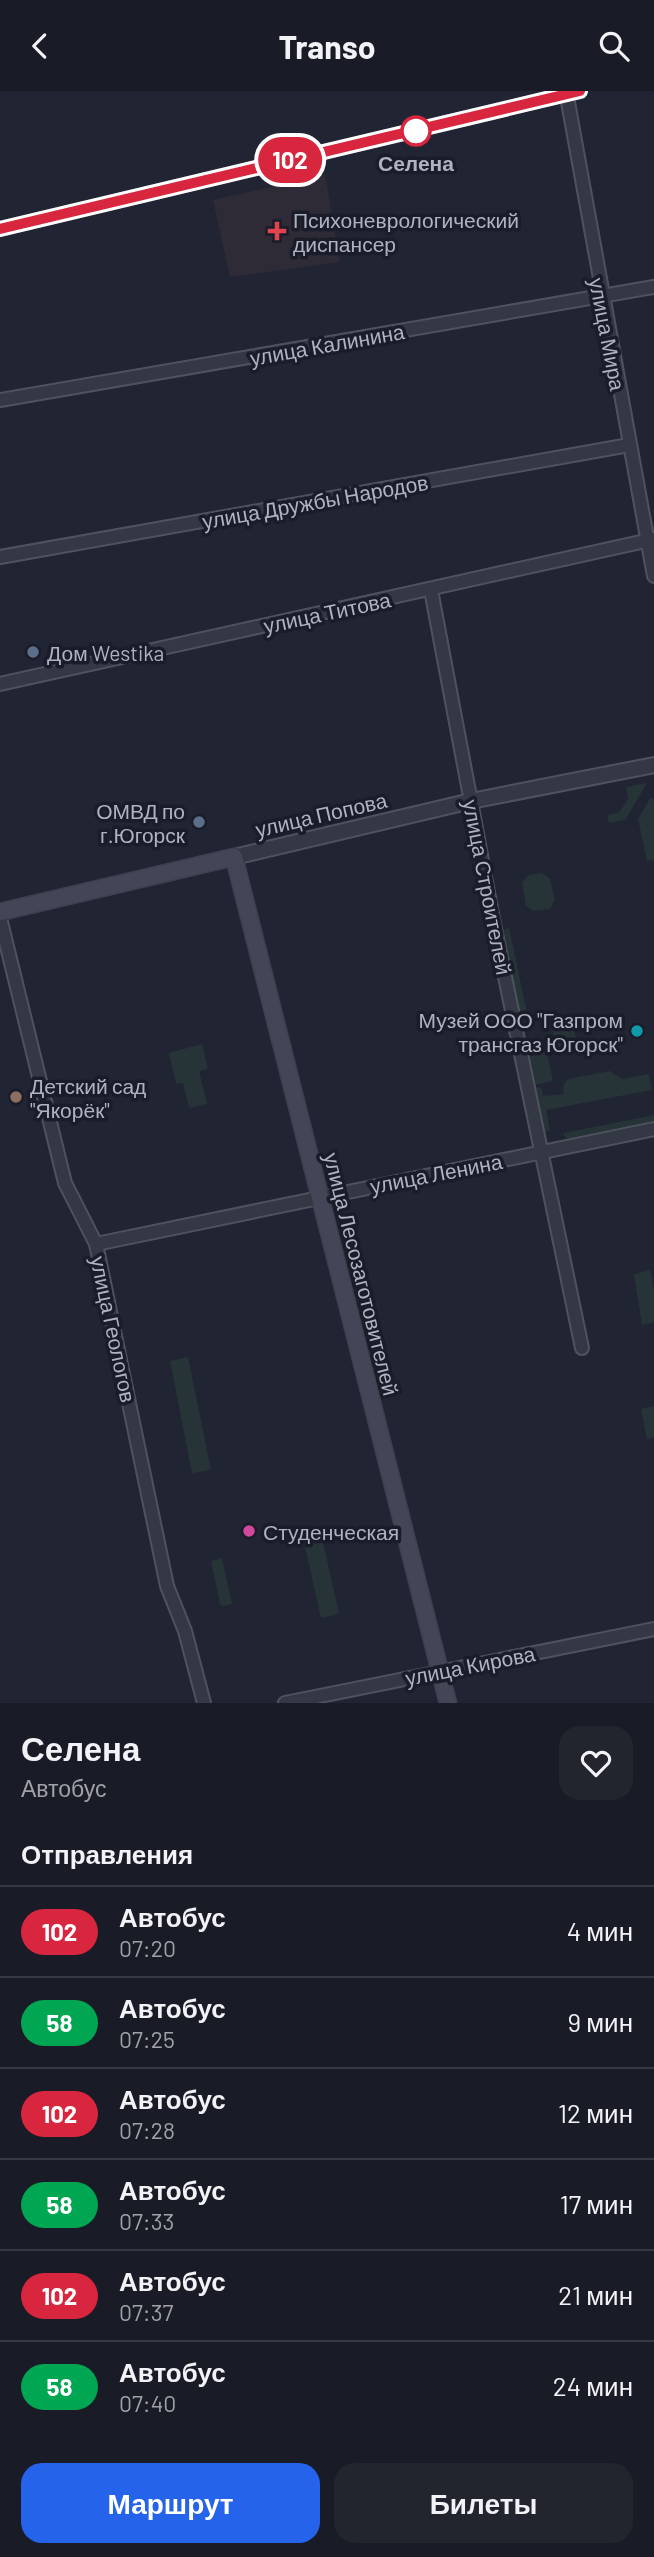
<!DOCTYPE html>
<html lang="ru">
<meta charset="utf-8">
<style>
:root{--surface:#191c26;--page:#22252e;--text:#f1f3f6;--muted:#9fa1a7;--line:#373a43;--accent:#2563eb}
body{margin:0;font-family:Barlow,sans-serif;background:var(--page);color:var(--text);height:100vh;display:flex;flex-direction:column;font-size:26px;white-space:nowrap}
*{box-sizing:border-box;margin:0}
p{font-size:23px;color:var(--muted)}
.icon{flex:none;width:38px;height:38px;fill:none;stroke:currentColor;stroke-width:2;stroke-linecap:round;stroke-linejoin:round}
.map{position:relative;height:1612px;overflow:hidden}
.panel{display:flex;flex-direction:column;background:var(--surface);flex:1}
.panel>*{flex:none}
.badge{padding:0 14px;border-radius:23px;font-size:24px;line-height:46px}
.map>.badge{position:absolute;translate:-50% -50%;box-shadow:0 0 0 4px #fff}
h2{padding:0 21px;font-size:26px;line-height:63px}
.round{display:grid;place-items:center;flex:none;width:74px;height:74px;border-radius:21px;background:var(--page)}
.summary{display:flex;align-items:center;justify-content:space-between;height:119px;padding:0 21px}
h1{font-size:33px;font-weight:700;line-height:52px}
.action{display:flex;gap:14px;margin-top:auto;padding:14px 21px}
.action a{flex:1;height:80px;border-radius:21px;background:var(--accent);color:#fff;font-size:28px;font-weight:700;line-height:80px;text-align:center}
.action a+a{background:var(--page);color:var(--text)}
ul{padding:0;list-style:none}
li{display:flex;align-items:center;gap:21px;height:91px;padding:0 21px;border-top:2px solid var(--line)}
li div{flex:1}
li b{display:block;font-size:26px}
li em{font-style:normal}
li .badge{min-width:77px;font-weight:700;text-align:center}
header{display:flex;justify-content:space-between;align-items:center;height:91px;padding:0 21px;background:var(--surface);font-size:32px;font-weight:700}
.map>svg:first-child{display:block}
.medical{fill:#2f2b36}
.green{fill:#263337}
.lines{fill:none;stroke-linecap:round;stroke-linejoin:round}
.minor-casing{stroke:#4e525f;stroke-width:16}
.tertiary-casing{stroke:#4e525f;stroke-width:18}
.secondary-casing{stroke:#3d414e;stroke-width:19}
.minor{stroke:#343844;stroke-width:12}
.tertiary{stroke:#343844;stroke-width:14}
.secondary{stroke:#424657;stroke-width:16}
.line-casing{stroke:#fff;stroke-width:16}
.line{stroke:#d7263d;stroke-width:10}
.stop-dot{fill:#fff;stroke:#d7263d;stroke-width:3.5}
.health-dot{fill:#e0444e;stroke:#1a1d29;stroke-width:2.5}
.service-dot{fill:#5c6f8a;stroke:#1a1d29;stroke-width:2.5}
.culture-dot{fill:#0f9aa8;stroke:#1a1d29;stroke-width:2.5}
.education-dot{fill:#8d6e63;stroke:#1a1d29;stroke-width:2.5}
.hotel-dot{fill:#d1479c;stroke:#1a1d29;stroke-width:2.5}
.labels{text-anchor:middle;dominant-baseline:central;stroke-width:7;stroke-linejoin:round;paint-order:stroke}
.stop-label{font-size:21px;font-weight:bold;fill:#aeb2c1;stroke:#1a1d29}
.poi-label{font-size:21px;fill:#aeb2c1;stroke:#1a1d29;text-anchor:start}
.street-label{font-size:21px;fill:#aeb2c1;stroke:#1a1d29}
</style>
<header><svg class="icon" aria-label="back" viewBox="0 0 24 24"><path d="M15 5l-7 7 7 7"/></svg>Transo<svg class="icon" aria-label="search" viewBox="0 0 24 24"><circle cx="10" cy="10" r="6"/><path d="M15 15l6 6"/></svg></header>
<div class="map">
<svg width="654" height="1612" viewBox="0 0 654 1612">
<rect width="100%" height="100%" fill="#212533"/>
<!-- medical -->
<path class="medical" d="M325,84L340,171L230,186L213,109Z"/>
<!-- green -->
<path class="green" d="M647,692L625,729L609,732L607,724L619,722L628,708L626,696Z
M651,706L654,709V769L647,770L638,728Z
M541,782L550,787L555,809L550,818L533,820L526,815L522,792L528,784Z
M509,836L528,927L519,925L503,844V840Z
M570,930L578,952L568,954L569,960L562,961L555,954L552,936Z
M202,953L208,978L199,980L207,1013L189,1017L183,992L176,993L169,962Z
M545,954L553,990L534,994L529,966L535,962V956Z
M610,980L622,988L649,983L652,999L546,1019L550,1040L543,1041L534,997L541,996L543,1005L564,1003L563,995L568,988Z
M654,1024V1031L569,1049L564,1045V1042Z
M650,1179L654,1199V1231L642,1234L634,1183Z
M188,1266L211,1379L192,1382L170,1270Z
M654,1315V1346L647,1348L641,1318Z
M320,1438L339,1523L321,1527L302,1442Z
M222,1467L232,1513L224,1515L220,1513L211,1470Z"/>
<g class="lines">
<defs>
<path id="minor" d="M566,0L654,485
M0,138L580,0
M0,309L654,196
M0,466L629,354
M431,499L494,833L582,1257
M0,593L654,448
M0,827L65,1092L96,1153L167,1495L185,1540L204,1612
M96,1153L654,1038
M285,1612L654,1538"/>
<path id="tertiary" d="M234,766L471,710L654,674"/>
<path id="secondary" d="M0,821L234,766L448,1612"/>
</defs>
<!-- minor casing -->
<use href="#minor" class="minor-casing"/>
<!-- tertiary casing -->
<use href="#tertiary" class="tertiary-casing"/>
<!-- secondary casing -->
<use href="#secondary" class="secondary-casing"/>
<!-- minor -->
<use href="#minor" class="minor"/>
<!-- tertiary -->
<use href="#tertiary" class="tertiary"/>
<!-- secondary -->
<use href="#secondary" class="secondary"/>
</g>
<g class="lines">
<defs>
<path id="line" d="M0,138L580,0"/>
</defs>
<!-- line casing -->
<use href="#line" class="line-casing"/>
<!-- line -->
<use href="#line" class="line"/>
</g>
<!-- markers -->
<circle class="stop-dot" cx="416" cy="40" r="14"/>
<path class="health-dot" d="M273.5 129.5h7v7h7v7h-7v7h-7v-7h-7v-7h7z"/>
<g class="service-dot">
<circle cx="33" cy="561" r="7"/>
<circle cx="199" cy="731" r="7"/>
</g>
<circle class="culture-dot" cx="637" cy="940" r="7"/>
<circle class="education-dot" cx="16" cy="1006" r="7"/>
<circle class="hotel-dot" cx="249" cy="1440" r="7"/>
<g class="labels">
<!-- stop labels -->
<g class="stop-label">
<text x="416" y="71">Селена</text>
</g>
<!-- poi labels -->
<g class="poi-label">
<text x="293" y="128">Психоневрологический<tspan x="293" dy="24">диспансер</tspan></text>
<text x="47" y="561">Дом Westika</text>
<text x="185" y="719" text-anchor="end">ОМВД по<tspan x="185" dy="24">г.Югорск</tspan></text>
<text x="623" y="928" text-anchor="end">Музей ООО "Газпром<tspan x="623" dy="24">трансгаз Югорск"</tspan></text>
<text x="30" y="994">Детский сад<tspan x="30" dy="24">"Якорёк"</tspan></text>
<text x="263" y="1440">Студенческая</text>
</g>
<!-- street labels -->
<g class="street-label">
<text transform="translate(608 243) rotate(79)">улица Мира</text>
<text transform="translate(327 253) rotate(-10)">улица Калинина</text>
<text transform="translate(315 410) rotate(-10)">улица Дружбы Народов</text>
<text transform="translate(327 521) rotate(-12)">улица Титова</text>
<text transform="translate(321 723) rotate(-13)">улица Попова</text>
<text transform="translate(488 796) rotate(79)">улица Строителей</text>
<text transform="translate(436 1082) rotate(-11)">улица Ленина</text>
<text transform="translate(362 1183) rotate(76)">улица Лесозаготовителей</text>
<text transform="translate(114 1238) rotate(78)">улица Геологов</text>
<text transform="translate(470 1574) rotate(-11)">улица Кирова</text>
</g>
</g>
</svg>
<b class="badge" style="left:290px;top:69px;background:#d7263d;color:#fff">102</b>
</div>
<section class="panel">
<div class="summary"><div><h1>Селена</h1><p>Автобус</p></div><a class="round"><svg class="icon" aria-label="heart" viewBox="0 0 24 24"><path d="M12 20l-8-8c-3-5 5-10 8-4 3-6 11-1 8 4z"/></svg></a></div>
<h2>Отправления</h2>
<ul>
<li><span class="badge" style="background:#d7263d;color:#fff">102</span><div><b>Автобус</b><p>07:20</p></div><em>4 мин</em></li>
<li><span class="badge" style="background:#00a651;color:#fff">58</span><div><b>Автобус</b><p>07:25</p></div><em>9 мин</em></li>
<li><span class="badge" style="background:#d7263d;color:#fff">102</span><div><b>Автобус</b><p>07:28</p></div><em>12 мин</em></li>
<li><span class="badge" style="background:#00a651;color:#fff">58</span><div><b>Автобус</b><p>07:33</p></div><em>17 мин</em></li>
<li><span class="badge" style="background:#d7263d;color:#fff">102</span><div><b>Автобус</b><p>07:37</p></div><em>21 мин</em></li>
<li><span class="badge" style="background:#00a651;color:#fff">58</span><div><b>Автобус</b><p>07:40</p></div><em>24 мин</em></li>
</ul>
<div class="action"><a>Маршрут</a><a>Билеты</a></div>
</section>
